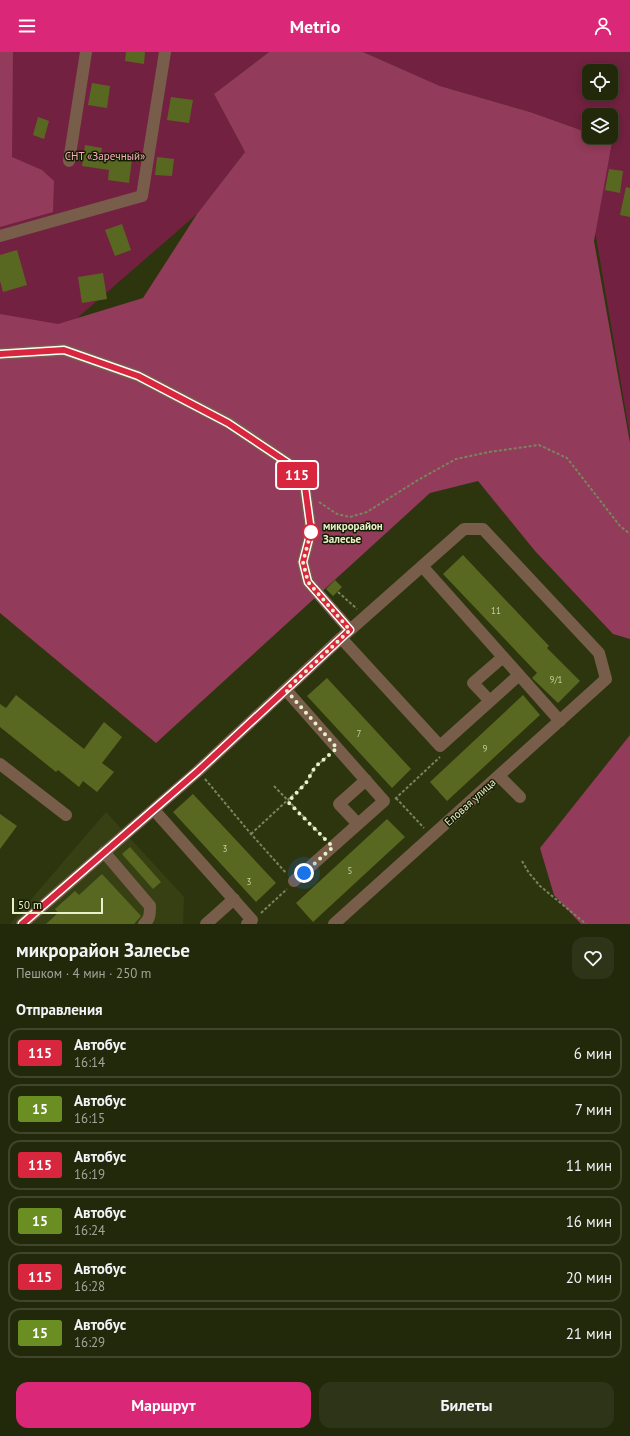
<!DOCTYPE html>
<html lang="ru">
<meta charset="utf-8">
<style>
:root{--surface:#22280a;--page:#2e3418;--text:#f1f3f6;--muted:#a2a69c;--line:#3f442b;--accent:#db2777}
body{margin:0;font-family:"PT Sans",sans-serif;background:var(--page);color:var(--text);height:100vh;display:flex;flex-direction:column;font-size:15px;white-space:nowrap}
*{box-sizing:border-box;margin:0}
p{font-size:13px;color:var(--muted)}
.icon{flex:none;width:22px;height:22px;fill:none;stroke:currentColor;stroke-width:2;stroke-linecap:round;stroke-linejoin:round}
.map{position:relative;height:872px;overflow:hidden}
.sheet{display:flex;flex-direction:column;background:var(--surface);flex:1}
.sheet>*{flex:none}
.badge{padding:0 8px;border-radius:3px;font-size:14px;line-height:26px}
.controls{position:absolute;left:582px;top:12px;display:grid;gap:8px}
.controls a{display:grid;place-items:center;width:36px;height:36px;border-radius:8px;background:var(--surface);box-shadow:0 2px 10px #0003,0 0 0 1px var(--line);font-size:20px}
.scale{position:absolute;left:12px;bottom:10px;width:91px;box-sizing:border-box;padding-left:4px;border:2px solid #e7f2cc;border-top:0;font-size:11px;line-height:14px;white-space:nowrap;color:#e7f2cc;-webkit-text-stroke:3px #161c00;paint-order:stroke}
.you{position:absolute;width:20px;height:20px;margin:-10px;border:3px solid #fff;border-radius:50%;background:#1a73e8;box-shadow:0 0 0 6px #1a73e833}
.map>.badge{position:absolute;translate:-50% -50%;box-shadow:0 0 0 2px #fff}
h2{padding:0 16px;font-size:15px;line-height:36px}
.round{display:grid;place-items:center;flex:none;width:42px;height:42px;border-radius:12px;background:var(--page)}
.summary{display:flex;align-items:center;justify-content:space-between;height:68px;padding:0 16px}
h1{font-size:19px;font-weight:800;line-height:30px}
.button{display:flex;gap:8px;margin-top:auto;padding:8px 16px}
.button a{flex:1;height:46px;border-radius:12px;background:var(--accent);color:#fff;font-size:16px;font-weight:800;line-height:46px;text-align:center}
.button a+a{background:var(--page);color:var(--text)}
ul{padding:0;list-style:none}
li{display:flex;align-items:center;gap:12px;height:50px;margin:0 8px 6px;padding:0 8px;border:2px solid var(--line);border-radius:12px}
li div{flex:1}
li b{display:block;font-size:15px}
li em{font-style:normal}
li .badge{min-width:44px;font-weight:700;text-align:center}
header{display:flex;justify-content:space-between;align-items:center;height:52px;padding:0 16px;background:var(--accent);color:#fff;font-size:18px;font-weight:800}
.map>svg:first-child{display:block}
.built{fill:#374013}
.green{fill:#732141;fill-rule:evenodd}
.forest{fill:#923b5a}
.building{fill:#596820}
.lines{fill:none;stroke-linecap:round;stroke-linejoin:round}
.path{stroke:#7a845d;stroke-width:2;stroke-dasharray:3 2;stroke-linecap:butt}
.minor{stroke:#785e4a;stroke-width:12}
.line-casing{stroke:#fff;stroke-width:9}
.line{stroke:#d7263d;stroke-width:6}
.walk{stroke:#e7f2cc;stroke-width:4;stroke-dasharray:0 7.2}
.stop-dot{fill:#fff;stroke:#d7263d;stroke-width:2}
.labels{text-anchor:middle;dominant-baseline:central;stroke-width:3;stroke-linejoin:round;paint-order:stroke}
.number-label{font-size:9px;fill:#c4d0a1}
.park-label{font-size:11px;fill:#f9aec3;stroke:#161c00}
.stop-label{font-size:11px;font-weight:bold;fill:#e7f2cc;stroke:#161c00;text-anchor:start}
.street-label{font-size:11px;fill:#e7f2cc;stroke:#161c00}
</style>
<header><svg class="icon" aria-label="menu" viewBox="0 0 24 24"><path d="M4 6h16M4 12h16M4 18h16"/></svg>Metrio<svg class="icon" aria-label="person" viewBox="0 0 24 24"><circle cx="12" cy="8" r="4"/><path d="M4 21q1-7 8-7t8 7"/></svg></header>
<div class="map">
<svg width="630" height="872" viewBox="0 0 630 872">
<rect width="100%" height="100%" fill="#2d350e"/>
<!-- built -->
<path class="built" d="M106,760L184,845L183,872H10Z"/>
<!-- green -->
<path class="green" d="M0,0H269L214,42L245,100L197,162L60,281L0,265Z
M363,0H630V384L595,179L611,90L599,85H611V63H589V81L530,60L440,34ZM589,19H611V41H589Z"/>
<!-- forest -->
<path class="forest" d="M0,0H13L12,105L42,118L54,129L53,160L0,175Z
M269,0H363L440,34L530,60L589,81V85H599L612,90L594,189L630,391V587L613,582L535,499L478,429L430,441L156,691L0,561V262L58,272L143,246L197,162L245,100L214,42Z
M630,683V872H581L554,843L540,796Z"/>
<!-- building -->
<path class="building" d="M126,0H145L144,12L125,9Z
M92,31L110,34L107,56L88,53Z
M171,45L193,48L189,71L167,68Z
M38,65L49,69L44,87L33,83Z
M85,93L102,96L101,102L132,107L129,131L108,128L109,118L82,114Z
M157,105L174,107L172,124L155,123Z
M609,117L623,119L620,141L605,138Z
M626,135L630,136V165L620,163Z
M122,172L131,198L115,204L105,178Z
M17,198L27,233L3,240L0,229V203Z
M103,221L107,247L82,251L78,225Z
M463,503L549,594L547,596L580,629L558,651L532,626L537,621L443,522Z
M335,528L342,535L333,544L326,537Z
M327,626L411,717L392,736L307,644Z
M16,643L84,697L104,670L122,685L102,711L114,720L97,740L83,729L79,735L58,718L56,720L0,675V652L6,656Z
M523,643L540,663L447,749L430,730Z
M193,742L276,831L256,850L173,760Z
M0,762L17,774L0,797Z
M387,767L405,785L313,870L296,851Z
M130,795L161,830L153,837L122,802Z
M102,822L141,864L134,872H46L58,861L55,857L75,839L79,843Z"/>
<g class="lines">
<!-- path -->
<path class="path" d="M319,450L337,462L350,465L367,460L418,428L456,407L489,400L539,393L567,406L620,474L630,482
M338,540L357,557
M205,727L251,782L286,821
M274,734L325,787
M396,746L424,776
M395,747L440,705
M251,782L306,731L315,715L328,704
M522,809L529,821L540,834L586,872
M261,861L287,837"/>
<!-- minor -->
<path class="minor" d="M69,109L86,0
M0,184L142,144L165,0
M0,302L64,298L138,324L229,371L288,411L305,435L311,479L303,510L308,530L350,578
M422,514L560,669
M341,586L440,694L519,623
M286,638L384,749L294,829
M490,649L473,631L503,605
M0,712L66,763
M499,724L520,745
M154,758L252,868L247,872
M358,772L339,752L366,728
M104,800L150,854C150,862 150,867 144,872
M22,872L198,719L341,586L464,477H483L599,601L606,627L334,872
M206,872L234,847"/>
</g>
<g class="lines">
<defs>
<path id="line" d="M0,302L64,298L138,324L228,371L288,411L305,435L311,479L303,510L308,530L350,578L198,719L22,872"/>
</defs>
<!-- line casing -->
<use href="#line" class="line-casing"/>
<!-- line -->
<use href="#line" class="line"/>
<!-- walk -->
<path class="walk" d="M304,821L333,795L288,750L306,731L315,715L337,696L286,638L350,578L308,530L303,510L311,480"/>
</g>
<!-- markers -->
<circle class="stop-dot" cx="311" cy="480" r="8"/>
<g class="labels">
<!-- number labels -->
<g class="number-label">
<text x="496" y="558">11</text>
<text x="556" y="627">9/1</text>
<text x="359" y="681">7</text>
<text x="485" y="696">9</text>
<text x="225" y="796">3</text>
<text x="350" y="818">5</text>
<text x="249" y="829">3</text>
</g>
<!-- park labels -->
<g class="park-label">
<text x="105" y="104">СНТ «Заречный»</text>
</g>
<!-- stop labels -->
<g class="stop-label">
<text x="323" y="474">микрорайон<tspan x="323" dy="13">Залесье</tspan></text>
</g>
<!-- street labels -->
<g class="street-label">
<text transform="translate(470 750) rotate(-42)">Еловая улица</text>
</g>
</g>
</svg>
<div class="controls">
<a><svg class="icon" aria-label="locate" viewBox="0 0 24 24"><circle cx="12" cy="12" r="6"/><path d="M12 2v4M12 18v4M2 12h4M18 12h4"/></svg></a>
<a><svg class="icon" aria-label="layers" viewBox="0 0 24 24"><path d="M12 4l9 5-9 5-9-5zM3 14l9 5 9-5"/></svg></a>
</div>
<div class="scale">50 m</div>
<div class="you" style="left:304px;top:821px"></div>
<b class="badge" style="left:297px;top:423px;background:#d7263d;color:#fff">115</b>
</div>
<section class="sheet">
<div class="summary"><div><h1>микрорайон Залесье</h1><p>Пешком · 4 мин · 250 m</p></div><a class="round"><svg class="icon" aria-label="heart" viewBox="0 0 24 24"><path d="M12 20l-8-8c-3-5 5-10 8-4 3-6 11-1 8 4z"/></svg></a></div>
<h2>Отправления</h2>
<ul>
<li><span class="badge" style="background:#d7263d;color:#fff">115</span><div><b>Автобус</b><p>16:14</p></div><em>6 мин</em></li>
<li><span class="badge" style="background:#6b8e23;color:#fff">15</span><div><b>Автобус</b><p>16:15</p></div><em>7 мин</em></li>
<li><span class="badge" style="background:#d7263d;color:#fff">115</span><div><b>Автобус</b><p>16:19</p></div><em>11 мин</em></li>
<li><span class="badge" style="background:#6b8e23;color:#fff">15</span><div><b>Автобус</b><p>16:24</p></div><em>16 мин</em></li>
<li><span class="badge" style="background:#d7263d;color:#fff">115</span><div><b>Автобус</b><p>16:28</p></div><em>20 мин</em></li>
<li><span class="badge" style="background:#6b8e23;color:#fff">15</span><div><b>Автобус</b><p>16:29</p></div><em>21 мин</em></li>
</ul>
<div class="button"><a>Маршрут</a><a>Билеты</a></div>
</section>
